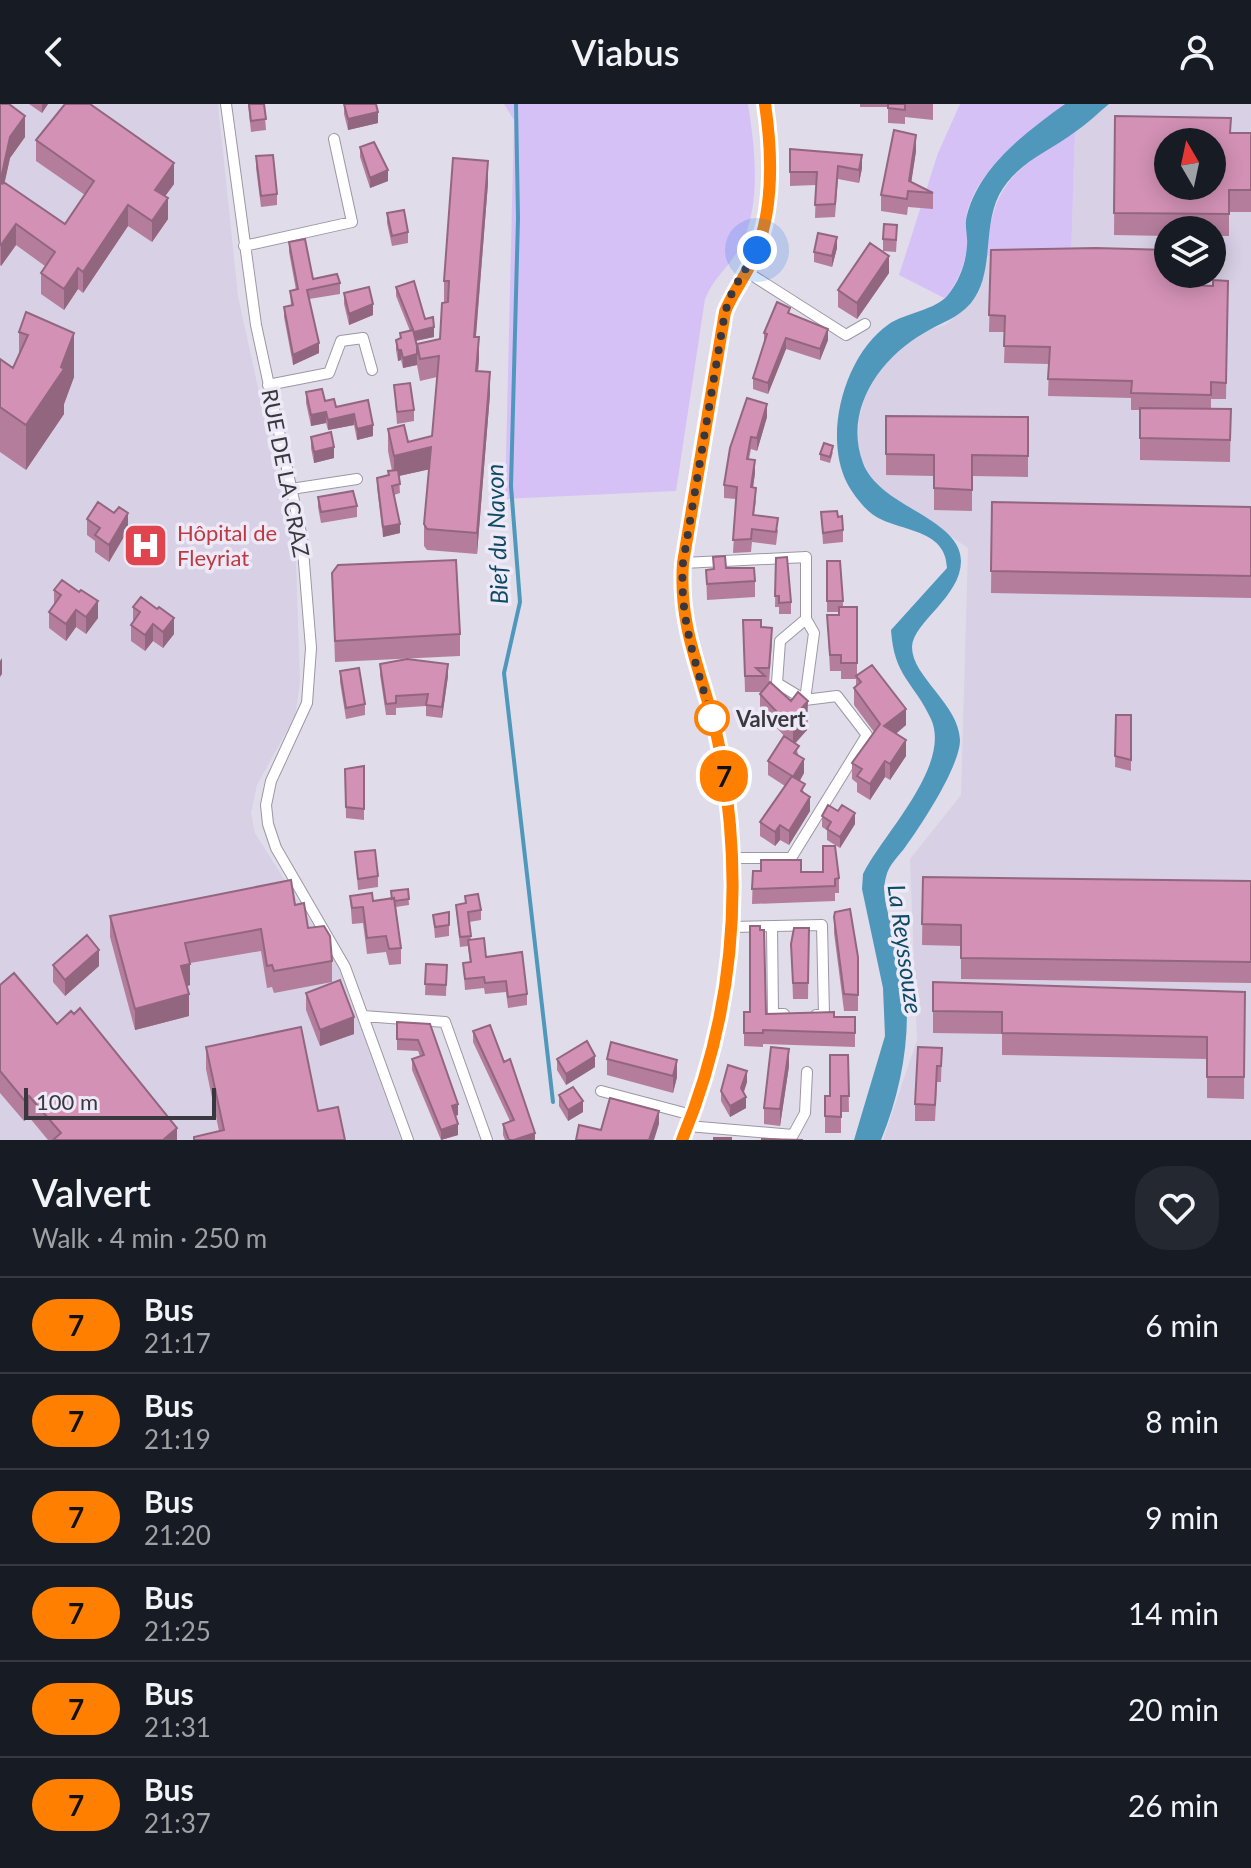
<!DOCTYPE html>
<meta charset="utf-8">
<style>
:root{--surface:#171b24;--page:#242831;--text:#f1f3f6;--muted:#9ea1a6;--line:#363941}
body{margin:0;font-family:Lato,sans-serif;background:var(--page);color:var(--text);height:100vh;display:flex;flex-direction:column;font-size:30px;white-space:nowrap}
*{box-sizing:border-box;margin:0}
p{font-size:26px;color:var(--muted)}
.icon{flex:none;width:44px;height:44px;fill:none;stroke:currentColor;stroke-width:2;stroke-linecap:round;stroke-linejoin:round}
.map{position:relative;height:1036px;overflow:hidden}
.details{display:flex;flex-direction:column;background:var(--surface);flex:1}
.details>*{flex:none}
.badge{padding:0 16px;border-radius:26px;font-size:28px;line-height:52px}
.needle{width:52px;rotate:351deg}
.buttons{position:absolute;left:1154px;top:24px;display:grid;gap:16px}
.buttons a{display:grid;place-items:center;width:72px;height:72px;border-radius:50%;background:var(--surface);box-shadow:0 4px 20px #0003;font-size:40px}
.scale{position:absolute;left:24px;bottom:20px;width:192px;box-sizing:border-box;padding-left:8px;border:4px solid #3a383e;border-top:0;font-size:22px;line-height:28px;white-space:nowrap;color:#3a383e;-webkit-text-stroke:6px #eee9f7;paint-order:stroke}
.you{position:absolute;width:40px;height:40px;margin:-20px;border:6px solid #fff;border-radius:50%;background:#1a73e8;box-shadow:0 0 0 12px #1a73e833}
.map>.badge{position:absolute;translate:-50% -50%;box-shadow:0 0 0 4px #fff}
.round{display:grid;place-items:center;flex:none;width:84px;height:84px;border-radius:32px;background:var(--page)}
.overview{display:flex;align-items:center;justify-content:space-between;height:136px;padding:0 32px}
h1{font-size:38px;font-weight:600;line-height:60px}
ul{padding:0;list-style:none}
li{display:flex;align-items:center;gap:24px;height:96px;padding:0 32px;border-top:2px solid var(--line)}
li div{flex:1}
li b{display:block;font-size:30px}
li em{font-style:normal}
li .badge{min-width:88px;font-weight:700;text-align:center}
header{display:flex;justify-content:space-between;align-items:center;height:104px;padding:0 32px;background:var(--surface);font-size:36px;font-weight:600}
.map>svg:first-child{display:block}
.built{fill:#d8d0e5;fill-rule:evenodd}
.green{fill:#d6c1f6}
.water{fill:#4f98bc}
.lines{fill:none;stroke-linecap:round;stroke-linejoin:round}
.stream{stroke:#4f98bc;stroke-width:4}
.street-casing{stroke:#9c97a5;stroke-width:12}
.street{stroke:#fff;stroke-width:10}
.wall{fill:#b57d9c}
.shaded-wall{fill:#93667f}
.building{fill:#d291b5;stroke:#93667f;stroke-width:2;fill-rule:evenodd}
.line-casing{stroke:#fff;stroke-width:18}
.line{stroke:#ff8000;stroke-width:12}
.walk{stroke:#3a383e;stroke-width:8;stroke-dasharray:0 14.4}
.stop-dot{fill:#fff;stroke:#ff8000;stroke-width:4}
.labels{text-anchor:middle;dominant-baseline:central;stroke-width:7;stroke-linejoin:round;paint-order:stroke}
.street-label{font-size:22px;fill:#3a383e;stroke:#eee9f7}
.health-label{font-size:22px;fill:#be3a42;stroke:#eee9f7;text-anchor:start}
.stop-label{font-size:22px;font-weight:bold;fill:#3a383e;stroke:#eee9f7;text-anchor:start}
.water-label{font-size:24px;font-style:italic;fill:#0e4a64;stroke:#eee9f7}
</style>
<header><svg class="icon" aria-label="back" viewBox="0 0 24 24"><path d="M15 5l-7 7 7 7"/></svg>Viabus<svg class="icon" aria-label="person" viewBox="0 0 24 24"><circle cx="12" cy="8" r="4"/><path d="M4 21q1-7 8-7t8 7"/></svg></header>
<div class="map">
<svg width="1251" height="1036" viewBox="0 0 1251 1036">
<rect width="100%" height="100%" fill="#e1dcea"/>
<!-- built -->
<path class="built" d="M0,0H218L238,192L296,458L300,579L295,612L257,681L251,709L255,729L338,860L401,1036H0Z
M1109,0H1251V1036H883L917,936L910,755L961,691L968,444L876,382L862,357L858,339L859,315L864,294L885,257L927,226L945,221L969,201L979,187L986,152L1071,154L1075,28ZM1168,38H1212V82H1168ZM1168,126H1212V170H1168Z"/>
<!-- green -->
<path class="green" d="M504,0H748C755,44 762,102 740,143C730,162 714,173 705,195L676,387L505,395L514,16Z
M960,0H1065C1029,26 974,67 966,114C965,121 968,131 967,138C967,161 957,176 946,195L899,171L938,49Z
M1075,28L1071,154L986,152C993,77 1014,66 1075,28Z"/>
<!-- water -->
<path class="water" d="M1065,0H1109C1098,9 1087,20 1075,28C1048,48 1015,60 999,91C982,125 995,169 971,199C957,215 940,219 924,229C880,254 843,306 863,359C880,404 960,413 961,457C961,493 913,518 912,543C912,573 959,600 960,636C960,662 922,720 906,742C899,752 889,760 886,773C879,797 896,828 901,852C914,915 905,977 881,1036H854L885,932L883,884L862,785L863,770C882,731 952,662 931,615C914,578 894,573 891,526L947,464C946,424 900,428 875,412C865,406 852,389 847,379C823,332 844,251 889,220C905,209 936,206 948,191C959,177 966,160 967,141C968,132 964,121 967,111C980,62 1026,28 1065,0Z"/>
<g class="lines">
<!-- stream -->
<path class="stream" d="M516,0L518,114L511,382L520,498L504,569L553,998"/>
<defs>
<path id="street" d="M226,0L256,221L302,434L311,544L307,599L271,677L266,701L268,720L276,744L345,863L408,1036
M244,142L352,118L334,35
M747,168L846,231L865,220
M268,281L329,269L341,237L363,234L372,266
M291,385L357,375
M683,459L806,453V515L780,537L777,579L805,596L837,592L867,631L791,754H734
M805,596L814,529L806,515
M772,822L773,910H784
M734,823L822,821L824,911H816
M363,912L445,918L487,1036
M601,987L692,1011
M688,1022L793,1031L805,1009L807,968
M682,1036C735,908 745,778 719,642C706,575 678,530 683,459L725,208C733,187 748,170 756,148C774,103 772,47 765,0"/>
</defs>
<!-- street casing -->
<use href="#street" class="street-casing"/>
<!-- street -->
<use href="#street" class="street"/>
</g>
<!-- wall -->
<path class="wall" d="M0,0L25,33L10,54L4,79L65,120L85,91L36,57V36L174,80L165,92L168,115L152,138L128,122L83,189L78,185L64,206L41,190V169L45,162L16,141L1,162L0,161Z
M29,0H48L42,9Z
M248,0H264L266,26L251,28Z
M344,0L378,19L348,26L344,10Z
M860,0H933V16L905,13V20L888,19V3H860Z
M1115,12L1231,29H1251V108H1229V132H1212V126H1168V132L1114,131Z
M360,43L388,77L370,84L360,53Z
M790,45L862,64L859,79L838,75L835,113L815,114L816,81L790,82Z
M916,47L911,78L933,89V105L908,103L907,111L881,107V91Z
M256,52L277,90V101L261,103L256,64Z
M488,79L476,233L479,255L478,267L490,290L477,450L427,446L424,442V420L429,365L399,372L400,389L394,391L400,429L383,433L377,383V374L388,372L392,367L388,347V325L408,338L432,332L437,273L420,277L417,261L403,264L401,256L398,257L396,246V236L400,235V229L410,227L396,192V183L425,215L434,233L416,237L417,242L440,235L444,199V177Z
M387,109L408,128V139L392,142L387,119Z
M897,132L896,148L883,147V135Z
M289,138L313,175L340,179V190L309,195L319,249L293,261L284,213V203L291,202L290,187L296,186L289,148Z
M837,144L832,163L814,158V148Z
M991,146L1189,181L1213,182L1228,177L1226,295H1211V305H1231L1230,358L1140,356V306H1131V294L1048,292L1049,260L1004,259L1005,228H989Z
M889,169L857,215L838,203V186Z
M344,189L373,211L349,221L344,200Z
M26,208L74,273L64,300V310L26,366L0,348V255L13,264L19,251V228Z
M790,210L828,236L820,256L786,245L768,290L753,285V274L764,239V229Z
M394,281L414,306V317L397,320Z
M306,288L336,303L368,296L373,332L357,336L354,321L328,326L326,319L311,322L306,299Z
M886,312L1028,313V373L972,372V407L934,406V372L886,371Z
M767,313L757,347L751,345L749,355L755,369L753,384L756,397L754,411L778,426L776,441L752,438L751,448L733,449L736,395L724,394V381L730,344Z
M311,333L334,354L314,359L311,344Z
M833,348L830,359L820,356V350Z
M318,393L357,402V413L321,419L318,403Z
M992,398L1251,403V494L991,489Z
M821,408L838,413L843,426V438L823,440Z
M87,415L128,426L109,458L95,448V437L87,431Z
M713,453L726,464L755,477V493L707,496L706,466L713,465Z
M776,454L791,498V510H779V503H775Z
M827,457L843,497V503H857V572L906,621L896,630L906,652L890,676L885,673L870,696L857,688V679L852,675V659L874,628L854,601V584L856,582V575H841V567H830L827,511H839V508H827Z
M332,469L460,530V552L335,558Z
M54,486L98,514L86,530L76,523L66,537L49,524V508L54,500Z
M133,503L174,530L163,544L153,537L145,547L131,537V521L133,518Z
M743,516L761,523L772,540L769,579L808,613L807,626L795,640L804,669L800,677L810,707L789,741L780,736L775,742L760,732V718L785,682L768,671V657L788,636L760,606V590L761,588H745Z
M380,560L448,572L442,614L426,612V602L396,604V611H386L380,571Z
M340,567L365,600V611L346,615L340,578Z
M1116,611H1131V667L1115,663Z
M364,662V716L346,714L345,665Z
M822,712L855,720L840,744L827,736V726L822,723Z
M355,748L378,772V783L358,786Z
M753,767L801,768L839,774V789H835V797L752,800Z
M923,773L1251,777V879L961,875V842L922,841Z
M408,785L409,801L396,803L401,844V860L389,861L386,848L367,850L363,819L352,820L350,792L373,797L391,795V787Z
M465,792L481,806V816L469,818L471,836L486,853L527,890V901L508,904L506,888L485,890L484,884L465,886L463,859H470L468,842L460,843L456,801L465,800Z
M295,801L308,824L332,857V878L274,889L272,883L267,884L261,847L190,859V881L187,882L189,912L135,926L110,833V812Z
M449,808V832L435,834L433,811Z
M834,813L858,853V907H844L834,829Z
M809,824L808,895H793L791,840Z
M426,860L447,861L446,892L425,891Z
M53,861L99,862L65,892L53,878Z
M933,878L1245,888L1244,995L1207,994V955L1002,951V930L933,929Z
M0,881L57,920L177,1036H48L29,1013L24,1017L0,989Z
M306,889L354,930L320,942L306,906Z
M744,908L766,910L855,913V943L763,940V943L744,942Z
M397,918L430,920L458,1011L455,1012L458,1031L441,1036L412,966V955L420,952L418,947L397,946Z
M473,927L504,958L535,1036H505L503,1031V1020L510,1017L473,938Z
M206,943L318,1007L345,1036H194V1033L219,1027L206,965Z
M942,944L941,978H937L935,1017H915V1000Z
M848,951L849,1008H841V1029H825V992H830Z
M557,955L595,963L566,981L557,966Z
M607,955L677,973L673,989L607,971Z
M789,962L780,1022L764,1020V1004Z
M747,978L744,988L746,1004L730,1013L721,997V987Z
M559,991L583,1008L568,1017L559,1002Z"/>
<!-- shaded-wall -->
<path class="shaded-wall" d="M42,0H48L42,9Z
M378,8V19L348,26V15Z
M25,12V33L10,54L0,100V79L10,33Z
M916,31V47L910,87L909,77Z
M862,51V64L859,79V66Z
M488,57V79L474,254V233Z
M174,59V80L155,106V86Z
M388,66V77L370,84V74Z
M168,94V115L152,138V117Z
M128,101V122L83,189V168Z
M16,120V141L1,162V141Z
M837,133V144L832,163V152Z
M889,152V169L857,215V199Z
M78,164V185L64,206V185Z
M373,200V211L349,221V210Z
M434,223V233L414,237V228Z
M828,225V236L820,256V245Z
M74,229V273L64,300V310L26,366V321L61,263Z
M479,233V255L476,289V267Z
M786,234V245L768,290V279Z
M319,239V249L293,261V251Z
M398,246H401V256L398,257Z
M417,250V261L403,264V254Z
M490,268V290L477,450V429Z
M767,300V313L757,347V334Z
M326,308V319L311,322V311Z
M354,310V321L328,326V316Z
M373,321V332L357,336V325Z
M334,343V354L314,359V348Z
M431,343V365L394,373V352Z
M755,356V369L751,396V383Z
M128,409V426L109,458V441Z
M400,420V429L383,433V423Z
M98,497V514L86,530V513Z
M76,506V523L66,537V520Z
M174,514V530L163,544V528Z
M153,520V537L145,547V531Z
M2,554V570L0,573V557Z
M448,560V572L442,614V603Z
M808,597L807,626L793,641V625L801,605Z
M906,605V621L884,639V622Z
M906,636V652L890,676V660Z
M804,655V669L793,687V673Z
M885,657V673L870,696V680Z
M810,693V707L789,741V727Z
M855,709V720L840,744V733Z
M780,721V736L775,742V728Z
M99,846V862L65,892V876Z
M190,860V881L181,884V862Z
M189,890V912L135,926V905Z
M354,913V930L320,942V926Z
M789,945V962L780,1022V1005Z
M595,952V963L566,981V970Z
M677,956V973L673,989V972Z
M747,967V978L741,995V984Z
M29,992V1013L24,1017V996Z
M746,993V1004L730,1013V1002Z
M583,997V1008L568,1017V1006Z
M458,1000V1011L452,1013V1002Z
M659,1007V1020L654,1036H649Z
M458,1020V1031L441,1036V1026Z
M177,1024V1036H163Z
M535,1029V1036H514Z"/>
<!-- building -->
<path class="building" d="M0,0H9L25,12L10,33L0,79Z
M65,0H90L174,59L155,86L168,94L152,117L128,101L83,168L78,164L64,185L41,169L55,148L16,120L1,141L0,140V80L5,79L65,120L94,77L36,36Z
M249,0H264L266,15L251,17Z
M344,0H376L378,8L348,15Z
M888,0H905V6L888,4Z
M1115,12L1231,14L1230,29H1251V86H1229V110L1114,109ZM1168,38H1212V82H1168Z
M894,26L916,31L909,77L933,89L908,87L907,95L881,91Z
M374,38L388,66L370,74L360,43Z
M790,45L862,51L859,66L838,62L835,100L815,101L817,68H790Z
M273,51L277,90L261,92L256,52Z
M453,54L488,57L474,233H479L476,267L490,268L477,429L427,425L424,420L431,343L394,352L388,325L404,321L408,338L432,332L439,252L420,255L417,240L440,235L442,199L448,198L449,177H444Z
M404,106L408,128L392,132L387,109Z
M884,120L897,121L896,136L883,135Z
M818,129L837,133L832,152L814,148Z
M305,135L313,175L337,170L340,179L307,186L319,239L293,251L284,203L293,201L290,187L298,185L289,138Z
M870,139L889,152L857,199L838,186Z
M1096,144L1168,146V170H1189V181L1213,182V176L1228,177L1226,279L1211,278V291L1131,289L1132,277L1048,275L1050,243L1004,242L1005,212L989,211L991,146Z
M414,177L425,215L433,213L434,223L414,228L396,183Z
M369,183L373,200L349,210L344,189Z
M777,198L790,204L788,209L828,225L820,245L786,234L768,279L753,274L767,230L764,229Z
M26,208L74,229L61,263L64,265L26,321L0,303V255L13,264L28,231L19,228Z
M413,226L417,242V250L403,254L401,246H398L396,236L401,234L400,229Z
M410,279L414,306L397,308L394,281Z
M322,285L325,297L334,295L336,303L368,296L373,321L357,325L354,310L328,316L326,308L311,311L306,288Z
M747,294L767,300L757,334L751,333L747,355L755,356L751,383L756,384L753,411L778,414L776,428L752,425L751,435L733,436L737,383L724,381L730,344Z
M1140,304L1231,305L1230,336L1140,334Z
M886,312L1028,313V352L972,351V386L934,384V351L886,350Z
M331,328L334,343L314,348L311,333Z
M824,339L833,342L830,353L820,350Z
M398,366L400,380L392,382L400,420L383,423L377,374L389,371L388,367Z
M353,387L357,402L321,408L318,393Z
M98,398L114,409L119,403L128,409L109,441L95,431L100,424L87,415Z
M992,398L1251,403V472L991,467Z
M837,407L838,413L842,412L843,426L823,429L821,408Z
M725,452L726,464H754L755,477L707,480L706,466L714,465L713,453Z
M787,453L791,498L779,499V492H775L776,454Z
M456,456L460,530L335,537L332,469L338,461Z
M827,457H840L843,497H827Z
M62,476L79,488L81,486L98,497L86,513L76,506L66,520L49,508L61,491L54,486Z
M141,493L157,505L159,503L174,514L163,528L153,520L145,531L131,521L140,508L133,503Z
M839,503H857V559H841V551H830L827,511H839Z
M743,516H761V523L772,524L769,564H756L765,572H745Z
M407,555L448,560L442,603L426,601L428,590L396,592V599L386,600L380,560Z
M872,561L906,605L884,622L906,636L890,660L885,657L870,680L857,672L862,665L852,659L880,620L854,584L861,578L856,572Z
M359,564L365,600L346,604L340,567Z
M770,578L791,597L798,588L808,597L801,605L807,610L793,625L760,590Z
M1116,611H1131V656L1115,652Z
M784,632L799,642L794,649L804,655L793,673L805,680L801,687L810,693L789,727L780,721L775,728L760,718L792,672L768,657Z
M364,662V705L346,703L345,665Z
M828,701L838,707L842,701L855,709L840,733L827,725L831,718L822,712Z
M823,742H835L839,774L835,775V782L752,785L753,767H761V756H801V768H823Z
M375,746L378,772L358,775L355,748Z
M923,773L1251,777V858L961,854V821L922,820Z
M291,776L295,801L304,799L308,824L324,822L330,832L332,857L274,867L272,861L267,862L261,825L185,839L190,860L181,862L189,890L135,905L110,812Z
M408,785L409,795L395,797L394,794L392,795L391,787Z
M372,789L373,797L394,794L401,844L389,845L386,832L367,834L363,803L352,804L350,792Z
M478,790L481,806L468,808L471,832L460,833L456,801L466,799L465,792Z
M850,805L858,853V891L844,890L834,813L835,808Z
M449,808V821L435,823L433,811Z
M750,822H760V826H764L766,910L834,908V913H855V929L763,926V929H744V908H750Z
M794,824H809L808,879H793L791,840Z
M87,831L99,846L65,876L53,861Z
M484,834L486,853L522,848L527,890L508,893L506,877L485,879L484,873L465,875L463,859L471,858L468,836Z
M426,860L447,861L446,881L425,880Z
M14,869L57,920L71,907L74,910L80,904L177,1024L163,1036H53L61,1029L29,992L24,996L0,967V881Z
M340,876L354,913L320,926L306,889Z
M933,878L1245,888L1244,973H1207V933L1002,929V908L933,907Z
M397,918L430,920L458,1000L452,1002L458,1020L441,1026L412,955L424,951L418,936L397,935Z
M490,921L504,958L510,955L535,1029L514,1036H509L503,1020L514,1016L473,927Z
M301,923L318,1007L338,1003L345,1036H194V1033L224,1026L206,943Z
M587,937L595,952L566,970L557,955Z
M611,938L677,956L673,972L607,955Z
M771,943L789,945L780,1005L764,1004Z
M918,943L942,944L941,962H937L935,1001L915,1000Z
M830,951H848L849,992H841V1013L825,1012V992H830Z
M728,961L747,967L741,984L746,993L730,1002L721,987Z
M573,983L583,997L568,1006L559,991Z
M610,994L659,1007L649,1036H576L579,1021L601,1026Z
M714,1034H731V1036H714Z
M762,1035L803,1036H762Z"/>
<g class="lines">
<defs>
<path id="line" d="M682,1036C735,908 745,778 719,642C706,575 678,530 683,459L725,208C733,187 748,170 756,148C774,103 772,47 765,0"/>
</defs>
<!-- line casing -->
<use href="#line" class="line-casing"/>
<!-- line -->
<use href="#line" class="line"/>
<!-- walk -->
<path class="walk" d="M712,614C696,561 679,514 683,459L725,208L733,186L757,146"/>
</g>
<!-- icons -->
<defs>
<symbol id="hospital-square" viewBox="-11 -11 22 22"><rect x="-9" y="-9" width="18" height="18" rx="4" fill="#e0444e" stroke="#eee9f7"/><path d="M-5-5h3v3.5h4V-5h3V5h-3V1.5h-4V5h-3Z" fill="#fff"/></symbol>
</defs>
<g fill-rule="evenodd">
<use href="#hospital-square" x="120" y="416" width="51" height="51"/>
</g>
<!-- markers -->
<circle class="stop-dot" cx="712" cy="614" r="16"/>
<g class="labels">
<!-- street labels -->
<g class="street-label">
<text transform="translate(286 369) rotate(79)">RUE DE LA CRAZ</text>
</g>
<!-- health labels -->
<g class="health-label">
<text x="177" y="428">Hôpital de<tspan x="177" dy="25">Fleyriat</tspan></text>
</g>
<!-- stop labels -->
<g class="stop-label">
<text x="736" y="614">Valvert</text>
</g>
<!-- water labels -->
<g class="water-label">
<text transform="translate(496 430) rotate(-92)">Bief du Navon</text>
<text transform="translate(906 845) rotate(82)">La Reyssouze</text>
</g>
</g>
</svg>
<div class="buttons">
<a><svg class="needle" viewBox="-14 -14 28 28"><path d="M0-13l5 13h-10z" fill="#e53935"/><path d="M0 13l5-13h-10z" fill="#9ea1a6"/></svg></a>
<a><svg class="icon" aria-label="layers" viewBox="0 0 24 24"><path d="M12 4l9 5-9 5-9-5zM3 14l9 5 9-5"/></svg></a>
</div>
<div class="scale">100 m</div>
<div class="you" style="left:757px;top:146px"></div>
<b class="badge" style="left:724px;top:672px;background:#ff8000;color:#111">7</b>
</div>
<section class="details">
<div class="overview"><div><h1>Valvert</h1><p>Walk · 4 min · 250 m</p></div><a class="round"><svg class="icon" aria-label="heart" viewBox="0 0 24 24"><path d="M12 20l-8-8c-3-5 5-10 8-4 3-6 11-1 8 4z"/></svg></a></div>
<ul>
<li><span class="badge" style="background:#ff8000;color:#111">7</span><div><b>Bus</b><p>21:17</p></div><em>6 min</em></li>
<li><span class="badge" style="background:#ff8000;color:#111">7</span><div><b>Bus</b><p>21:19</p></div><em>8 min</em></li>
<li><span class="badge" style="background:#ff8000;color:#111">7</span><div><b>Bus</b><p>21:20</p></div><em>9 min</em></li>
<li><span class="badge" style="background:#ff8000;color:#111">7</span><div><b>Bus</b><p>21:25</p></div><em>14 min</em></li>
<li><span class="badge" style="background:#ff8000;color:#111">7</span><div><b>Bus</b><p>21:31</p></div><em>20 min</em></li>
<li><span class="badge" style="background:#ff8000;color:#111">7</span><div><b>Bus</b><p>21:37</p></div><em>26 min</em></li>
</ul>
</section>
